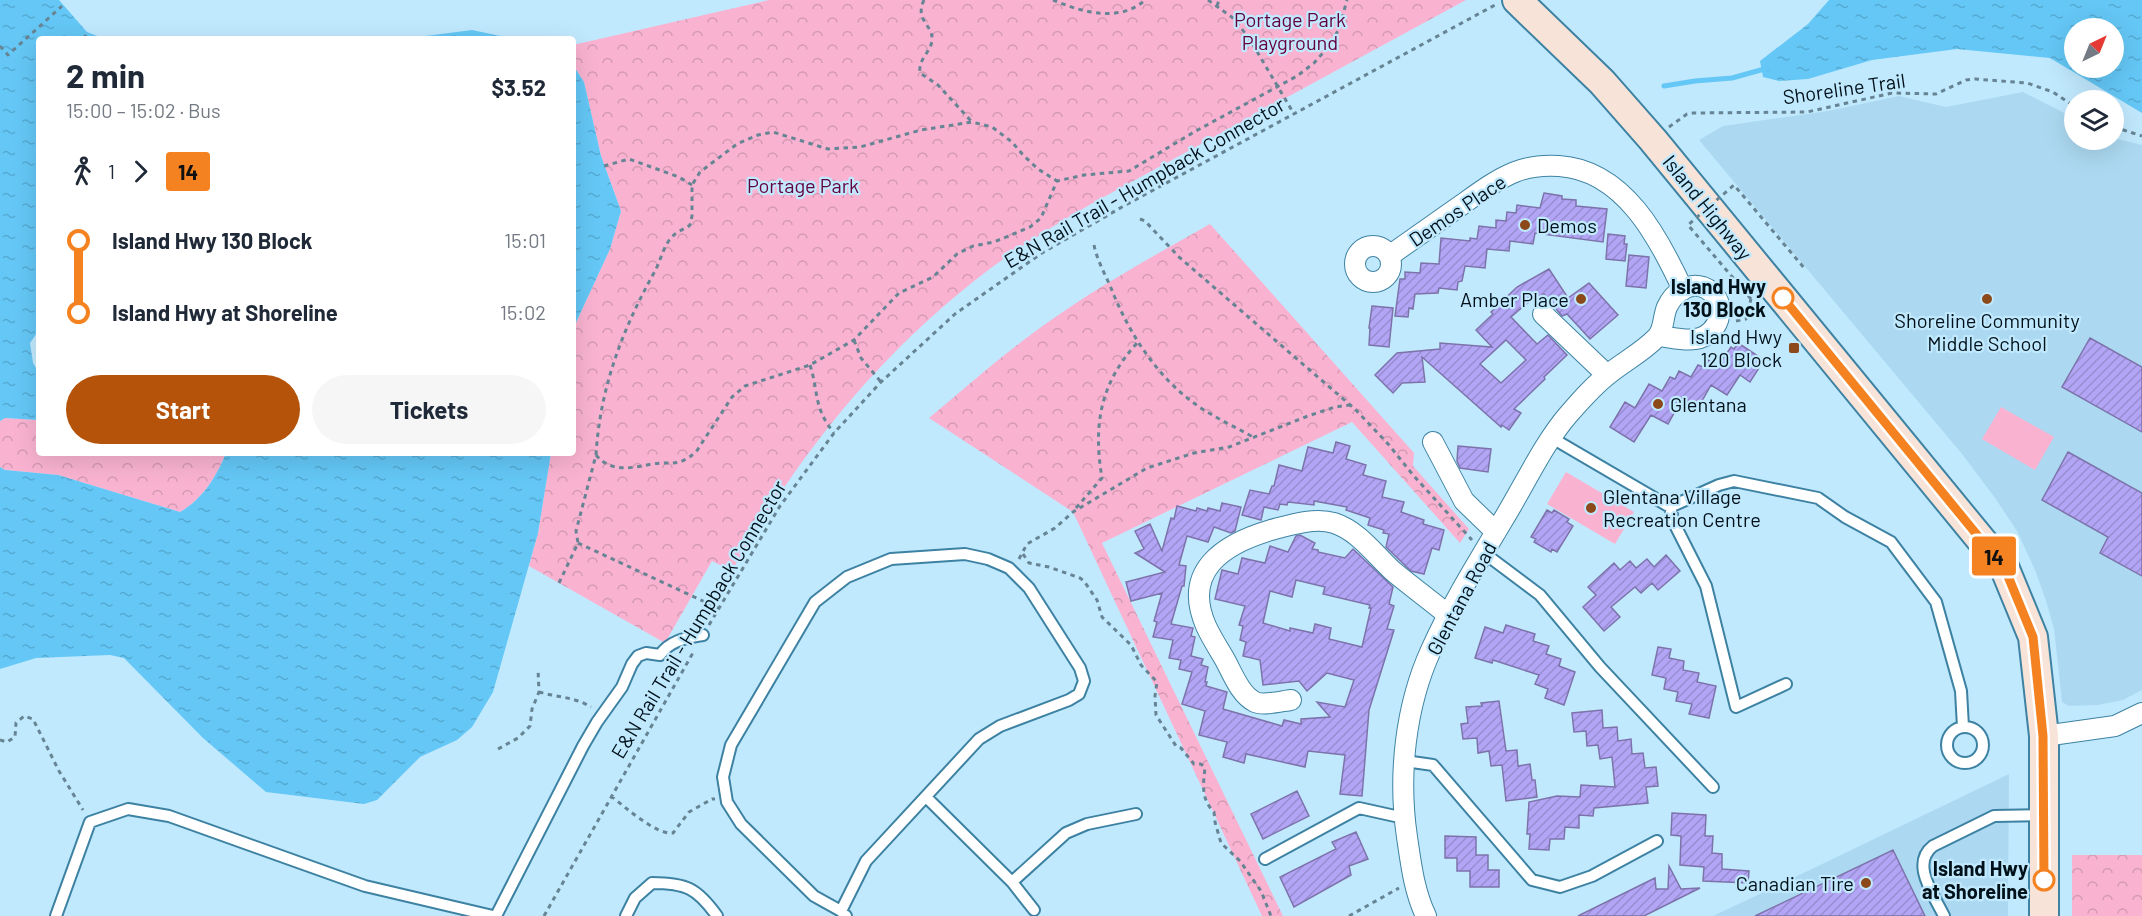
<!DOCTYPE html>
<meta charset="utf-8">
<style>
:root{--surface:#fff;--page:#f6f6f7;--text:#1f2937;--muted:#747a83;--accent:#b45309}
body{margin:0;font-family:Barlow,sans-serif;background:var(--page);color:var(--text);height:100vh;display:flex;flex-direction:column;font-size:22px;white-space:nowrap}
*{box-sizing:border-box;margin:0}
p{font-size:20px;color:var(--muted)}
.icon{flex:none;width:33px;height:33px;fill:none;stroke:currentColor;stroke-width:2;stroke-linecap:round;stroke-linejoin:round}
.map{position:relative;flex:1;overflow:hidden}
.drawer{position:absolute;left:36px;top:36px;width:540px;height:420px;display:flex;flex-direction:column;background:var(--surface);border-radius:6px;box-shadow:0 6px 24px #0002}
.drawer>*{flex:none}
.badge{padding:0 12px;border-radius:4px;font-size:21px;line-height:39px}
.needle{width:39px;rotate:43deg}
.buttons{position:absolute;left:2064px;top:18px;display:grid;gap:12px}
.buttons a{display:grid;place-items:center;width:60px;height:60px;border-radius:50%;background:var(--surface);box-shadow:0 6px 24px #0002;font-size:30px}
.map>.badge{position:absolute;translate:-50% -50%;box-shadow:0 0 0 3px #fff}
.legs{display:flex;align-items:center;gap:9px;height:66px;padding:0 30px;font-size:20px}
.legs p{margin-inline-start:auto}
.overview{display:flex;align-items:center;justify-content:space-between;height:102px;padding:0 30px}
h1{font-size:33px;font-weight:700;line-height:45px}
.button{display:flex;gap:12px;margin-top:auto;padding:12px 30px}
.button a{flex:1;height:69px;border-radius:36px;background:var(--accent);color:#fff;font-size:24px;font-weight:700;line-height:69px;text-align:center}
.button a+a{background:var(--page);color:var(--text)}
ul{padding:0 30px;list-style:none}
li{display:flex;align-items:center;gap:21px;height:72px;font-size:22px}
li i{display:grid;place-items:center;width:9px;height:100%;margin:0 8px;background:currentColor}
li i::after{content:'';width:15px;height:15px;margin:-8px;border:4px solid;border-radius:50%;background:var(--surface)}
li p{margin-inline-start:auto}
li:first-child i{background:linear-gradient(#0000 50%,currentColor 0)}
li:last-child i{background:linear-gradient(currentColor 50%,#0000 0)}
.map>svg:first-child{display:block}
.built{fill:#acd9f1}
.park{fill:url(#park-crowns)}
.pitch{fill:#f9b3d1}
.water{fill:url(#water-ripples);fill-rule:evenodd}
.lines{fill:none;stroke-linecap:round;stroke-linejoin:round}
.stream{stroke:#64c7f6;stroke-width:5}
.building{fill:url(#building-hatch);stroke:#7d73ab;stroke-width:1.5;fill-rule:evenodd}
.service-casing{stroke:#3d82a2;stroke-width:14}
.minor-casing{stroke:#3d82a2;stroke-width:22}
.secondary-casing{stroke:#3d82a2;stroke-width:32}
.path{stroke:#668493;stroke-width:3;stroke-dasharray:4.5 4.5;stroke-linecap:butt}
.service{stroke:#fff;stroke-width:10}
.minor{stroke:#fff;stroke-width:20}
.secondary{stroke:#f7e3d8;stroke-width:28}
.path-bridge{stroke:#668493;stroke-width:3;stroke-dasharray:4.5 4.5;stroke-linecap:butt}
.line-1-casing{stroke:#fff;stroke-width:14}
.line-1{stroke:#f58220;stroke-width:9}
.poi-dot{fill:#8c491a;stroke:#c1e9fe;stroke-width:2}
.stop-1-dot{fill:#fff;stroke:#f58220;stroke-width:3}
.labels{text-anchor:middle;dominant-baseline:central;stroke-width:4.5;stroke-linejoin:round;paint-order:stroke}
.park-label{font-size:20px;fill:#63003c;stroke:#c1e9fe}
.street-label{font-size:20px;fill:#00111a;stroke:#c1e9fe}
.poi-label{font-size:20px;fill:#00111a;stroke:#c1e9fe;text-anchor:start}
.stop-label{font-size:20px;font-weight:bold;fill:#00111a;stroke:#c1e9fe;text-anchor:end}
</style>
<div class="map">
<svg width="2142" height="916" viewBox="0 0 2142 916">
<defs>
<pattern id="park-crowns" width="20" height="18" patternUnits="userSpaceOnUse" patternTransform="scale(1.5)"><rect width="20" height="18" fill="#f9b3d1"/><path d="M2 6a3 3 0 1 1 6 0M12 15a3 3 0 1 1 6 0" fill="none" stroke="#d499b3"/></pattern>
<pattern id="water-ripples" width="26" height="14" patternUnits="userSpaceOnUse" patternTransform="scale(1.5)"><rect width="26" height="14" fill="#64c7f6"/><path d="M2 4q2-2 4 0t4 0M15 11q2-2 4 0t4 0" fill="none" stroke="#55aad2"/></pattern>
<pattern id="building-hatch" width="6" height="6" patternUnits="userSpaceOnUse" patternTransform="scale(1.5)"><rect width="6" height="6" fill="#b3a5f5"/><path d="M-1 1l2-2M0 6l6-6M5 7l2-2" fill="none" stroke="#988dd1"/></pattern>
</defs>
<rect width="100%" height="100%" fill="#c1e9fe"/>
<!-- built -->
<path class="built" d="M2023,92L2074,118V140H2114V138L2142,145V690L2123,700L2098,705L2069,706L2062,702L2054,629L2046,601L2035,570L2017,531L1995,498L1962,454L1699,140L1723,126L1828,111L1899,96L1946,107Z
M2009,774L2008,916H1713L1768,890Z"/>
<!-- park -->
<path class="park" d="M769,0H1466L1091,204C1057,224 1023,244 991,268C880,352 801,451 732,571L712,561L665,643L529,566L538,533L551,453H573V329L610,249L621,211L601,156L584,82L573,65V45Z
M1210,224L1414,453L1413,466L1469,529L1460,543L1352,422L1102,543L1283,916H1262L1073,512L929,418C970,384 1010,348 1054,318C1104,283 1157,254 1210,224Z
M5,418L39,420V453H226C217,476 202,500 180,512L58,475L5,470L0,467V421Z
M2072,855H2142V916H2072Z"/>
<!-- pitch -->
<path class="pitch" d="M2001,407L2054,437L2035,470L1982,439Z
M1566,472L1634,512L1615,544L1547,504Z"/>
<!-- water -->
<path class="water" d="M0,0H59L87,32L105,39H39V330L30,343L33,363L39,373V420L5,418L0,421Z
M1829,0H2142V113L2050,58L1957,49L1872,60L1808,79L1779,81L1763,77L1760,61L1808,24ZM2114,28V68H2074V28Z
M472,30L515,39H402Z
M573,65L584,82L601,156L621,211L610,249L573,329Z
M226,453H551L538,533L493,692L472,727L457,740L420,757L377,800L364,804L266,792L203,738L124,658L110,655L36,658L0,669V467L5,470L58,475L180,512C202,500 217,476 226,453Z"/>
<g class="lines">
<!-- stream -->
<path class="stream" d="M1664,86L1695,81L1732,78L1768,68"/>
</g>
<!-- building -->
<path class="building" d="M1544,193L1562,196V199L1576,200V206L1607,209L1603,242L1535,233L1533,244L1510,241L1509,251L1487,249L1485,268L1465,266L1462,281L1458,282L1457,290L1439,288L1438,293L1415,294L1413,309L1409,308L1408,317L1395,316L1400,279H1405V272L1420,273L1421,263L1439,264L1441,238L1470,241V238L1477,239L1479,226L1496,228V220L1506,221L1507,212L1516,213L1517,205L1540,208Z
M1608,234L1625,236L1624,244H1627L1625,261L1606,259Z
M1629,255L1649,257L1646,288L1626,286Z
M1549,269L1568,298L1589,283L1618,315L1590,339L1567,314L1562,316L1544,294L1526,304L1511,317L1537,344L1548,335L1567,355L1544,377L1545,379L1514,409L1521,413L1509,430L1502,425L1501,427L1422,357L1425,382L1402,383L1393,393L1375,375L1397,353L1440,349V343L1492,347L1476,330L1493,314L1491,312L1517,287ZM1506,340L1526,360L1501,383L1480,364Z
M1372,306L1393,308L1389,347L1369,345L1370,328H1369Z
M2090,338L2142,367V432L2062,387Z
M1738,343L1764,360L1750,382L1740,375L1727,395L1711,385L1698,408L1682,399L1668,424L1651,415L1634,442L1610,427L1625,402L1635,408L1649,384L1662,391L1670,377L1675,379L1679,371L1691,377L1698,365L1703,367L1707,359L1718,366L1731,347L1734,349Z
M1336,442L1350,446L1346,459L1366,465L1363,475L1386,481L1382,497L1404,502L1401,512L1424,520L1423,524L1444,530L1439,550L1432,548L1424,574L1411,571L1386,547L1389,534L1383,533L1384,530L1368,525L1370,518L1346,510L1347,507L1314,501V505L1288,502L1287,505L1280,504L1278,510L1264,507L1261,520L1242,515L1250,490L1269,494L1272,486H1274L1279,465L1302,471L1308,447L1333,453Z
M1458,446L1491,449L1488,472L1460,468L1457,461Z
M2068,452L2142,493V576L2100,553L2108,537L2042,500Z
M1222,503L1241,507L1235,531L1231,533L1214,527L1208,542L1187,536L1179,565L1186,566L1184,586H1182L1171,624L1193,628L1191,636L1195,637L1191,656L1203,659L1201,665L1208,667L1205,682H1207L1206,686L1227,692L1223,709L1282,726L1284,720L1301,724V719L1330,717L1317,702L1345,707L1354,680L1327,673L1307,691L1299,681L1263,685L1260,660L1243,656L1246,642L1240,640L1243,626L1239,625L1245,606L1215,599L1222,570L1238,574L1242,558L1265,563L1270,546L1288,552L1296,536L1300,535L1315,543L1312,549L1318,550V552L1345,558L1353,549L1393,587L1389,604L1394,606L1387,629L1394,630L1369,710L1362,796L1340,794L1345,755L1308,751L1305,767L1246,754L1244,763L1223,757L1227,742L1199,735L1205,711L1182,704L1192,672L1179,669L1181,660L1169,658L1173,640L1153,637L1157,622L1154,621L1162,593L1131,601L1126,582L1165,572L1135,553L1144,549L1135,531L1150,524L1162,551L1171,518L1174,519L1177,506L1196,511L1197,508L1207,511L1208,508L1220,511ZM1296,580L1325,587L1323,594L1370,605L1369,608H1371L1362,647L1329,639L1331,628L1315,624L1313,633L1290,628V631L1263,623L1270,591L1292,597Z
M1547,510L1552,513L1554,510L1569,519L1567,522L1573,526L1557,552L1552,549L1551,552L1534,542L1536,539L1531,537Z
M1666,555L1680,571L1658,590L1652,583L1641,593L1635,587L1611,607L1620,617L1604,631L1583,607L1596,595L1588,587L1614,563L1620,570L1630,561L1636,568L1647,559L1654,567Z
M1506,625L1535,634L1533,641L1549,646L1546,654L1561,659L1559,666L1575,672L1564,705L1545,698L1548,689L1535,684L1539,675L1493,660L1492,663L1475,658L1485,627L1503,633Z
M1658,647L1671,649L1669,658L1684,661L1683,670L1699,673L1697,682L1716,686L1709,718L1689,714L1692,704L1676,701L1678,692L1664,689L1666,678L1652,675Z
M1499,701L1506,751L1517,750L1518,766L1530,764L1532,780H1535L1537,797L1506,801L1502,765L1491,766L1489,751L1478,753L1477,738L1463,739L1461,724L1468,723L1466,707L1482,706L1481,703Z
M1602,710L1603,728L1617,727L1618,741L1631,739L1632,754L1643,753L1645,768L1656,767L1658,786L1646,787L1648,803L1594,808L1593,816L1579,815V828L1565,827L1564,839H1550L1549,850L1529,849L1530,834H1527L1529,802L1557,796L1580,797L1581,785L1615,787L1612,757L1600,759L1598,745L1587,746L1586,731L1574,732L1572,713Z
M1297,791L1309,816L1263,839L1251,814Z
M1672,813L1706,815L1705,836H1713L1712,853L1722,854V869L1749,871L1748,883L1703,881L1704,867L1680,865L1681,836L1671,835Z
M1356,832L1368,859L1349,866L1351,875L1294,907L1280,877L1336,849L1332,842Z
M1445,836L1476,837V855H1488V870H1499V887H1470V871H1457V858H1445Z
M1893,850L1925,916H1755Z
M1669,866L1681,889L1700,888L1644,916H1578L1655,878L1656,889H1668Z"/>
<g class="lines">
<defs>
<path id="service" d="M1552,438L1670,507L1719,485L1734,481L1818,498L1845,517L1891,542L1936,602L1961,691L1963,727
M1670,507L1674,523L1706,586L1736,707L1786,684
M1484,553L1540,595L1600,667L1713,787
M1947 745a18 18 0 1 1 36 0a18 18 0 1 1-36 0Z
M1405,761L1433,765L1532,880L1560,887L1592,876L1657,841
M926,797L1012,882L1034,910
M1265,859L1359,808L1404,818
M1012,882L1066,833L1087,824L1136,814
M841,911L866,861L979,739L1000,726L1069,700L1079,694L1084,681L1080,668L1029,588L1009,568L988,559L965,554L891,559L847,577L815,602L731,745L723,777L727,802L741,824L814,896L841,911L846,916
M56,916L90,822L128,809L169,816L365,886L493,916
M496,916L583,746L597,722L622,687L632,664L638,656L646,653L660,655C670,640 687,638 703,635
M626,916L635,898L652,883C686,883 697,888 717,916
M1944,916C1934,895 1910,864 1933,846L1994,816L2043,815"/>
<path id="minor" d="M1355 264a18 18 0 1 1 36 0a18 18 0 1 1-36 0Z
M1389,256C1413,239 1436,223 1460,206C1477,194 1495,180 1515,172C1530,166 1543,165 1559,166C1624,170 1659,238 1683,290
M1543,314L1607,375
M1433,442L1464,501L1496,532
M1291,700C1282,701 1264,706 1255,702C1240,695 1232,672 1224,658C1218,648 1211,637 1206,626C1182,571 1223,544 1271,530C1290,525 1315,517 1334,523C1359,531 1376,556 1394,572C1412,587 1430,600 1448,615
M2044,736L2115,726L2142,713
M1426,916C1414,891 1411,864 1407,837C1398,776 1405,707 1431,650C1452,603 1480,559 1506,515C1524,485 1546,440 1568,415C1581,400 1594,385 1610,373C1625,361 1644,351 1657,337C1664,330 1663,316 1667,307C1673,294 1687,282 1703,287C1730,297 1722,336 1695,339C1684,341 1670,337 1659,336"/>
<path id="secondary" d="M1517,0L1602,82L1653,140L2005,569L2033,637L2044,736V916"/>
</defs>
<!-- service casing -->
<use href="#service" class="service-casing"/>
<!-- minor casing -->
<use href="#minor" class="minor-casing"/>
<!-- secondary casing -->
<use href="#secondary" class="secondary-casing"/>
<!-- path -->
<path class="path" d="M924,0C914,21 934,25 932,41C930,53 918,59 920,73L938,85L972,122
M1053,0C1081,12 1120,23 1145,0
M1208,0L1233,18L1249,38L1294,114
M1217,6L1219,0
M84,39L87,32
M0,46L8,55L62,6
M1669,127L1687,114L1693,113L1807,112L1892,93L1936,94L1966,80L1975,79L2027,83L2053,92L2074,106
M2114,127L2142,136
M604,166L629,159L679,177L692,185
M1140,219L1145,221L1179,257L1356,410L1389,445L1413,475L1472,540
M1094,245C1097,260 1105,274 1111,288C1130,336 1160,382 1204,410C1220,420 1237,428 1253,437
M1736,321L1746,319L1751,299
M854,340L861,358L881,382
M810,365C819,393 813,407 834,433
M596,455C600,388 622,330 655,271C661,260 664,243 674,235C678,231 685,229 690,225L692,216V185L700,172L737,144L758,135L773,132L828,149L860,147L921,130L972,122L992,127L1012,142L1023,155L1038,169L1057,181
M1076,508L1102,478C1093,425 1100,383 1138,342
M578,543L718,608
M1023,554L1029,563L1049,567L1080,578L1084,581L1097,600L1102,617L1131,645L1141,665L1157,682L1155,696L1156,715L1176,746L1181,748L1194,764H1201L1205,768C1203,785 1201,799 1214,812L1215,822L1221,843L1240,861L1261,891L1271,916
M1019,559L1027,544L1055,528L1073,512L1147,468L1194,453L1229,447L1308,416L1335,407L1350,405
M559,583L578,543L576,531L596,455C611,473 632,468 652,464C673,461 677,468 696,452L732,397L745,386L810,365L854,340L899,293L933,277L957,254L973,246L994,242L1030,227L1041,218L1057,181L1084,175L1129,171L1194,132L1297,76L1314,63L1329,46L1339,29L1347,0
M709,625L780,506L834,433L881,382L955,314L1042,253L1122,207L1495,5
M539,692C556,697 575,697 591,707
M0,740L7,742L15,737L16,723L24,716L33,719L59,771L83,810
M498,749L518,738L530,726L532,709L539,692L538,669
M611,796C625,807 656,835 673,833L689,812L712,799H715
M544,916L694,651
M1349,916L1399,888"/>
<!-- service -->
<use href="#service" class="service"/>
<!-- minor -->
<use href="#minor" class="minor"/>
<!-- secondary -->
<use href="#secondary" class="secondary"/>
<!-- path-bridge -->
<path class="path-bridge" d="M1751,299L1688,225L1734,185L1805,269"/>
</g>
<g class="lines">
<defs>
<path id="line-1" d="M1783,298L2005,569L2033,637L2043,736L2044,880"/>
</defs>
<!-- line-1 casing -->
<use href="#line-1" class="line-1-casing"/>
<!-- line-1 -->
<use href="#line-1" class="line-1"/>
</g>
<!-- markers -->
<g class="poi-dot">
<circle cx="1525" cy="225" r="6"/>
<circle cx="1581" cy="299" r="6"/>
<circle cx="1987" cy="299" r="6"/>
<rect x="1788" y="342" width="12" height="12" rx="3"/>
<circle cx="1658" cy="404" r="6"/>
<circle cx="1591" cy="508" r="6"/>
<circle cx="1866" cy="883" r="6"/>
</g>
<g class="stop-1-dot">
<circle cx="1783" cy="298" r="10"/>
<circle cx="2044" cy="880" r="10"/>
</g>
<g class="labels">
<!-- park labels -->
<g class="park-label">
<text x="1290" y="19">Portage Park<tspan x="1290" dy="23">Playground</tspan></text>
<text x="803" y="185">Portage Park</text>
</g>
<!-- street labels -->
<g class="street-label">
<text transform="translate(1844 88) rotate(-8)">Shoreline Trail</text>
<text transform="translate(1144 182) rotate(-30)">E&amp;N Rail Trail - Humpback Connector</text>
<text transform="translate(1708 207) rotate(51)">Island Highway</text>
<text transform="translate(1457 210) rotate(-34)">Demos Place</text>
<text transform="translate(1461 598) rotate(-62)">Glentana Road</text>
<text transform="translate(698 619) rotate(-59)">E&amp;N Rail Trail - Humpback Connector</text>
</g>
<!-- poi labels -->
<g class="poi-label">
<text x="1537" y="225">Demos</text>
<text x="1569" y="299" text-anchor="end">Amber Place</text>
<text x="1987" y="320" text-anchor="middle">Shoreline Community<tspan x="1987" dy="23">Middle School</tspan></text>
<text x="1782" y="336" text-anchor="end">Island Hwy<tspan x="1782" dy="23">120 Block</tspan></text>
<text x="1670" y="404">Glentana</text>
<text x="1603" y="496">Glentana Village<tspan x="1603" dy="23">Recreation Centre</tspan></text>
<text x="1854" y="883" text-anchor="end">Canadian Tire</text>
</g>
<!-- stop labels -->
<g class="stop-label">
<text x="1766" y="286">Island Hwy<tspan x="1766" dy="23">130 Block</tspan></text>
<text x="2028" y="868">Island Hwy<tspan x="2028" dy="23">at Shoreline</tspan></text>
</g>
</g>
</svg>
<div class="buttons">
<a><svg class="needle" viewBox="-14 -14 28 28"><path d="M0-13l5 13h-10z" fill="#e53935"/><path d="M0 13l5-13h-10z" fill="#747a83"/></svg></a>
<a><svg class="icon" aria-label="layers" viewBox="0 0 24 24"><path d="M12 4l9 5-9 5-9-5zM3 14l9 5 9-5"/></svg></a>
</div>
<b class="badge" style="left:1994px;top:556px;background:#f58220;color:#111">14</b>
<section class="drawer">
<div class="overview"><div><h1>2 min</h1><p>15:00 – 15:02 · Bus</p></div><b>$3.52</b></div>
<div class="legs"><svg class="icon" aria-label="walk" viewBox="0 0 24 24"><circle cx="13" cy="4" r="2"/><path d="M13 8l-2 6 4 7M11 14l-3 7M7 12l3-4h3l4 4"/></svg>1<svg class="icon" aria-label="forward" viewBox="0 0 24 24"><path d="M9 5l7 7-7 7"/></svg><b class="badge" style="background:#f58220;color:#111">14</b></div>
<ul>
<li><i style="color:#f58220"></i><b>Island Hwy 130 Block</b><p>15:01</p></li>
<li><i style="color:#f58220"></i><b>Island Hwy at Shoreline</b><p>15:02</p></li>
</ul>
<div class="button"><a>Start</a><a>Tickets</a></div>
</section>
</div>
